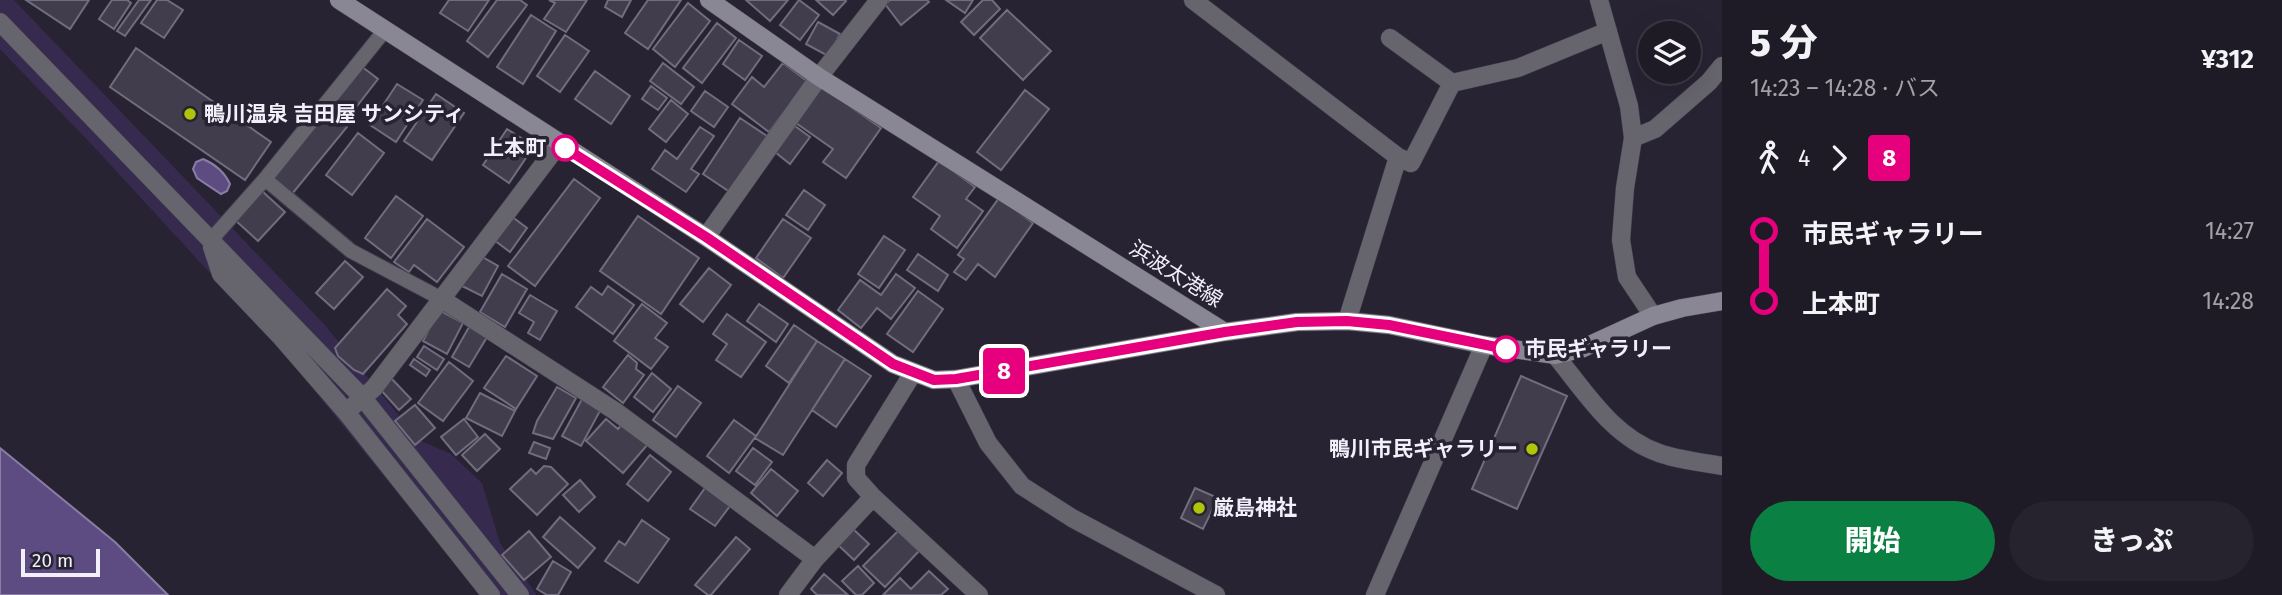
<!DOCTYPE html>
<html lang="ja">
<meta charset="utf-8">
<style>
:root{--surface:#1e1a26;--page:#26232e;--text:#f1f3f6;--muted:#a1a1a7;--line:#3c3843;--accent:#0b8043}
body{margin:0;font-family:"Fira Sans","Noto Sans JP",sans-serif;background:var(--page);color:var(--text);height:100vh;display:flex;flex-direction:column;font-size:26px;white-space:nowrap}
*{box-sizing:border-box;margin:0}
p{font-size:23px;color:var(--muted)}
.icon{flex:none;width:38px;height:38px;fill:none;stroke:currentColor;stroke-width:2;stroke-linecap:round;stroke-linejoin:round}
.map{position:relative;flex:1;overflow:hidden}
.panel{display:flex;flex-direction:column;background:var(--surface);width:560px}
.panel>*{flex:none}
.badge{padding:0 14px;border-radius:5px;font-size:24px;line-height:46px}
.controls{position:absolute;left:1638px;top:21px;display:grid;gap:14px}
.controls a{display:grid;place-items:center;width:63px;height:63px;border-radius:50%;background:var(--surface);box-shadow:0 7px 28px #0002,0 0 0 2px var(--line);font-size:35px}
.scale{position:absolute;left:21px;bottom:18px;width:79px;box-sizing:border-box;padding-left:7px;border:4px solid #f2effa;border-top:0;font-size:19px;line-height:24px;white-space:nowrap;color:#f2effa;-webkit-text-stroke:5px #282332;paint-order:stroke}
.map>.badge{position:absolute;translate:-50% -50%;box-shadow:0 0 0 4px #fff}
.legs{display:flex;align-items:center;gap:10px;height:77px;padding:0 28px;font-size:23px}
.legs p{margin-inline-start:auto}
.summary{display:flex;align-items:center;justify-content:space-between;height:119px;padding:0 28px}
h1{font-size:38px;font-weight:800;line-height:52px}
.cta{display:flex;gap:14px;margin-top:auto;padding:14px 28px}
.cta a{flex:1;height:80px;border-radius:42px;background:var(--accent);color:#fff;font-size:28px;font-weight:800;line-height:80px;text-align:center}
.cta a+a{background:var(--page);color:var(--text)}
ul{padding:0 28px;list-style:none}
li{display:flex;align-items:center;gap:24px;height:70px;font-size:26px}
li i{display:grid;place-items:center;width:10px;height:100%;margin:0 9px;background:currentColor}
li i::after{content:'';width:18px;height:18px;margin:-9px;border:5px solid;border-radius:50%;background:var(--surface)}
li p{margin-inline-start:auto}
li:first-child i{background:linear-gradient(#0000 50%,currentColor 0)}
li:last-child i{background:linear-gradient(currentColor 50%,#0000 0)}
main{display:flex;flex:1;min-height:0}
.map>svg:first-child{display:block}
.green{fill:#362a4f}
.water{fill:#5d4c81;stroke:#8a7da5;stroke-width:2}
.building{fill:#423d4d;stroke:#716c7e;stroke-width:2}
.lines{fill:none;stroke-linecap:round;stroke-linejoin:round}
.service-casing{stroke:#44404e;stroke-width:16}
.pedestrian-casing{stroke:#44404e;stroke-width:19}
.minor-casing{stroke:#44404e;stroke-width:19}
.secondary-casing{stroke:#44404e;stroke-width:19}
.service{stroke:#66646c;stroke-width:14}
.pedestrian{stroke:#66646c;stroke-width:18}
.minor{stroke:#66646c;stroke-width:18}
.secondary{stroke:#8a8794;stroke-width:18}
.line-1-casing{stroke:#fff;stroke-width:16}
.line-1{stroke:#e6007e;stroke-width:10}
.poi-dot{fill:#aec509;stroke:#282332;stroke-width:2.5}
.stop-1-dot{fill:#fff;stroke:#e6007e;stroke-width:3.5}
.labels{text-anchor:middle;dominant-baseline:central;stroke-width:7;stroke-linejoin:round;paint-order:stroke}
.poi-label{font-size:21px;font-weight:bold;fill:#f2effa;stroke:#282332;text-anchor:start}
.stop-label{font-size:21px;font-weight:bold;fill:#f2effa;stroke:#282332;text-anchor:end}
.street-label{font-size:21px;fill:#f2effa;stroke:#282332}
</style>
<main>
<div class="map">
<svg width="1722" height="595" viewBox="0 0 1722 595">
<rect width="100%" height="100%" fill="#282332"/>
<!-- green -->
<path class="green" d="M0,0H14L324,324L419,440L451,454L482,483L500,543L537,595H480L288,358L95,148L0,49Z"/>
<!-- water -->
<path class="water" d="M203,159C215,164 224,171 230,184L227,191L221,194L197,178L193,169L196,162Z
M0,448L115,542L168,595H0Z"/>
<!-- building -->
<path class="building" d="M26,0H89L70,29Z
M112,0H127L131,3L114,29L99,19Z
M139,0H151L125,36L117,31Z
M157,0H167L183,10L164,38L141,23Z
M449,0H489L468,31L440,13Z
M497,0H520L527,5L488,57L467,41Z
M549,0H587L566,32L544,19L555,3Z
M608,0H631L622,17L605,7Z
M648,0H681L648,49L625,33Z
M746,0H788L770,21Z
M799,0L819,15L800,40L780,25Z
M816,0H845L846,1L833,15Z
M890,0H927L929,2L901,25L885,4Z
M946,0H973L965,13Z
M983,0H992L1000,9L974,35L961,22Z
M688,3L710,21L675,67L653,49Z
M1007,10L1051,51L1023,80L980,38Z
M531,15L556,31L523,84L497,67Z
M818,22L840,34L828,56L806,44Z
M717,23L736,38L702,83L683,68Z
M565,35L589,51L560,92L537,76Z
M739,40L762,56L745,80L723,64Z
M136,48L271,142L245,180L110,87Z
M663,63L694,87L681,104L650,81Z
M783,63L807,81L769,132L732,104L752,77L764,87Z
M361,66L378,79L350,115L333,102Z
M595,71L630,96L611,124L575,99Z
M397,84L423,100L396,142L370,125Z
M651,86L667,98L658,110L642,99Z
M822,87L881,128L846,178L823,162L833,149L796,123Z
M1025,90L1049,109L1001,170L977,152Z
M705,91L728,107L714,127L691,111Z
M436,94L464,113L432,160L404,141Z
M671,100L688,114L666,142L649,129Z
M328,112L347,127L292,194L273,178Z
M740,118L767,136L730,192L703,174Z
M795,126L810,137L790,164L775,152Z
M700,127L714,136L691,169L699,174L686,192L652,169L665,150L677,159Z
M507,129L534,146L509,183L483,165Z
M358,133L384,153L352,195L326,175Z
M939,161L975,187L966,199L983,211L957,248L931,229L940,216L913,197Z
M574,179L600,198L535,286L508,266Z
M804,190L825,205L808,230L786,215Z
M262,191L285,212L258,241L235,220Z
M396,196L423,216L391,258L365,238Z
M999,198L1033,223L995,277L978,264L966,280L954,272L964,259L958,255Z
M511,216L527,228L510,252L494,240Z
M638,216L699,258L661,314L600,271Z
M427,219L464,247L437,282L414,265L409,272L394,262Z
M783,219L811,238L783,278L756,258Z
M884,236L905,250L879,288L858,274Z
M918,254L948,275L938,291L907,270Z
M479,255L498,266L482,296L462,286Z
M345,261L363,277L334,309L316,293Z
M709,268L731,285L703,322L680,304Z
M502,274L527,289L505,327L480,312Z
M896,274L915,288L891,319L877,308L861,328L838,310L860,280L881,295Z
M608,286L634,305L613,334L576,307L591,287L602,295Z
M387,289L406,306L398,315L407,324L363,374L354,370L338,356L335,348Z
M918,291L943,309L913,352L887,334Z
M530,295L557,311L540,340L528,333L534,322L519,313Z
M642,304L667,323L655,338L668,347L651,369L614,341Z
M759,304L788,324L776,342L747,321Z
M439,310L463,323L447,354L423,341Z
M727,314L766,342L741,377L716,360L727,344L713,334Z
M794,325L817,341L789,383L766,366Z
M469,327L487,337L469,367L452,357Z
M817,341L845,359L783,455L755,438Z
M424,346L444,359L437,370L417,357Z
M628,355L637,363L636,369L644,375L623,403L603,387Z
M506,356L537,376L516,409L484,388Z
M414,359L430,370L426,376L410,365Z
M845,359L871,376L836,427L812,410Z
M449,362L473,381L443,421L418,403Z
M652,373L671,389L653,412L634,397Z
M1521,376L1567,396L1517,509L1472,489Z
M391,378L411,399L399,410L380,389Z
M678,386L701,403L676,437L653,420Z
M557,387L576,398L553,439L533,433L537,421Z
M480,393L515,411L502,436L466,418Z
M582,399L601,409L581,446L562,436Z
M415,405L435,428L415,445L395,421Z
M464,419L478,437L456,455L441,437Z
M606,419L618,429L623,423L648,444L623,473L586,441Z
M734,420L756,436L729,473L707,456Z
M485,434L500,449L477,471L462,455Z
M534,442L550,448L546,459L529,453Z
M753,448L772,462L755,485L736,471Z
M650,455L671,472L648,501L627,484Z
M827,460L842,473L823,496L808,483Z
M544,466L551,467L568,484L537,515L510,489L531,469L536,474Z
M771,469L798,491L777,516L751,493Z
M580,480L595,497L579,512L563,495Z
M705,488L730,506L715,526L690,509Z
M1195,488L1218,498L1203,529L1181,518Z
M560,517L595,548L578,568L543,537Z
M642,520L669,539L638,583L605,561L619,541L625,545Z
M851,527L869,544L854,560L836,543Z
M529,531L551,557L524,580L502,555Z
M898,531L919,551L885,587L863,566Z
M736,537L750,549L711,595H708L695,585Z
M553,561L571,572L558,595H547L537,589Z
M858,566L874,583L862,595H856L842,581Z
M929,571L948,589L941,595H883L900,578L911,589Z
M824,574L848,595H817L811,589Z"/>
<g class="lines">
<defs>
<path id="service" d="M265,179L351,251L440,298
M210,241L265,179L385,30"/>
<path id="pedestrian" d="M0,22L363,398L520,595
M212,247L221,274L281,337L346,412L491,595"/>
<path id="minor" d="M1193,0L1398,157L1347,321
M1599,0L1629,106L1633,138L1625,188L1621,240L1627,277L1653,316
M1390,38L1452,83
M1633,138L1655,129L1709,82L1722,66
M1398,157L1411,163L1452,83L1518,68L1608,31
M706,237L819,77L879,0
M440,298L615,411L815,559
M1555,355C1585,391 1612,437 1659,453C1678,460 1701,462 1722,466
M913,373L856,465V478L873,497L979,595
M956,379L988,443L1022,486L1072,518L1216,595
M346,412L374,388L559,144
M788,595L815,559L873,497
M1375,595L1484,345"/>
<path id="secondary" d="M339,0L706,237L893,364L934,380L956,379L1225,332L1297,322L1347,321L1389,325L1484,345L1555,355L1581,349L1653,316L1682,308L1722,301
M709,0L819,77L1225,332"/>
</defs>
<!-- service casing -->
<use href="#service" class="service-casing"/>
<!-- pedestrian casing -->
<use href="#pedestrian" class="pedestrian-casing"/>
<!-- minor casing -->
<use href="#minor" class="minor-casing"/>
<!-- secondary casing -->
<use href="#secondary" class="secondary-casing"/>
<!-- service -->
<use href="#service" class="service"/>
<!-- pedestrian -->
<use href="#pedestrian" class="pedestrian"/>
<!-- minor -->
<use href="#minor" class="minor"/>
<!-- secondary -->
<use href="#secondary" class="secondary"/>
</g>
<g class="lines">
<defs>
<path id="line-1" d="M565,148L706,237L893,364L934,380L956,379L1225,332L1297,322L1347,321L1389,325L1506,349"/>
</defs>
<!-- line-1 casing -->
<use href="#line-1" class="line-1-casing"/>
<!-- line-1 -->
<use href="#line-1" class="line-1"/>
</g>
<!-- markers -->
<g class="poi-dot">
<circle cx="190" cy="114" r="7"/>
<circle cx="1532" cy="449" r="7"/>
<circle cx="1199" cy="508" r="7"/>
</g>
<g class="stop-1-dot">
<circle cx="565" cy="148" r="12"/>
<circle cx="1506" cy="349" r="12"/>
</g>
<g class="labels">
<!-- poi labels -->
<g class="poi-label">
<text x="204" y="114">鴨川温泉 吉田屋 サンシティ</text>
<text x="1518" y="449" text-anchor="end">鴨川市民ギャラリー</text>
<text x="1213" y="508">厳島神社</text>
</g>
<!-- stop labels -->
<g class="stop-label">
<text x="546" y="148">上本町</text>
<text x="1525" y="349" text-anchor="start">市民ギャラリー</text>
</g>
<!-- street labels -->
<g class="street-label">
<text transform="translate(1176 274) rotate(32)">浜波太港線</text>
</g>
</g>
</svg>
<div class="controls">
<a><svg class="icon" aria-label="layers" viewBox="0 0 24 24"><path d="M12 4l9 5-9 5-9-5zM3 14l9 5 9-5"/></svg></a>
</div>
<div class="scale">20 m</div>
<b class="badge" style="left:1004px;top:371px;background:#e6007e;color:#fff">8</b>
</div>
<section class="panel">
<div class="summary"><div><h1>5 分</h1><p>14:23 – 14:28 · バス</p></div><b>¥312</b></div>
<div class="legs"><svg class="icon" aria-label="walk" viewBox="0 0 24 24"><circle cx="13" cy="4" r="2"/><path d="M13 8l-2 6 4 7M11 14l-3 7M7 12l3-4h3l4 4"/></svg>4<svg class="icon" aria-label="forward" viewBox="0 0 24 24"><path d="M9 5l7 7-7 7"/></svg><b class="badge" style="background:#e6007e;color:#fff">8</b></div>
<ul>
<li><i style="color:#e6007e"></i><b>市民ギャラリー</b><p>14:27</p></li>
<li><i style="color:#e6007e"></i><b>上本町</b><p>14:28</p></li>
</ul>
<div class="cta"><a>開始</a><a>きっぷ</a></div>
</section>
</main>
